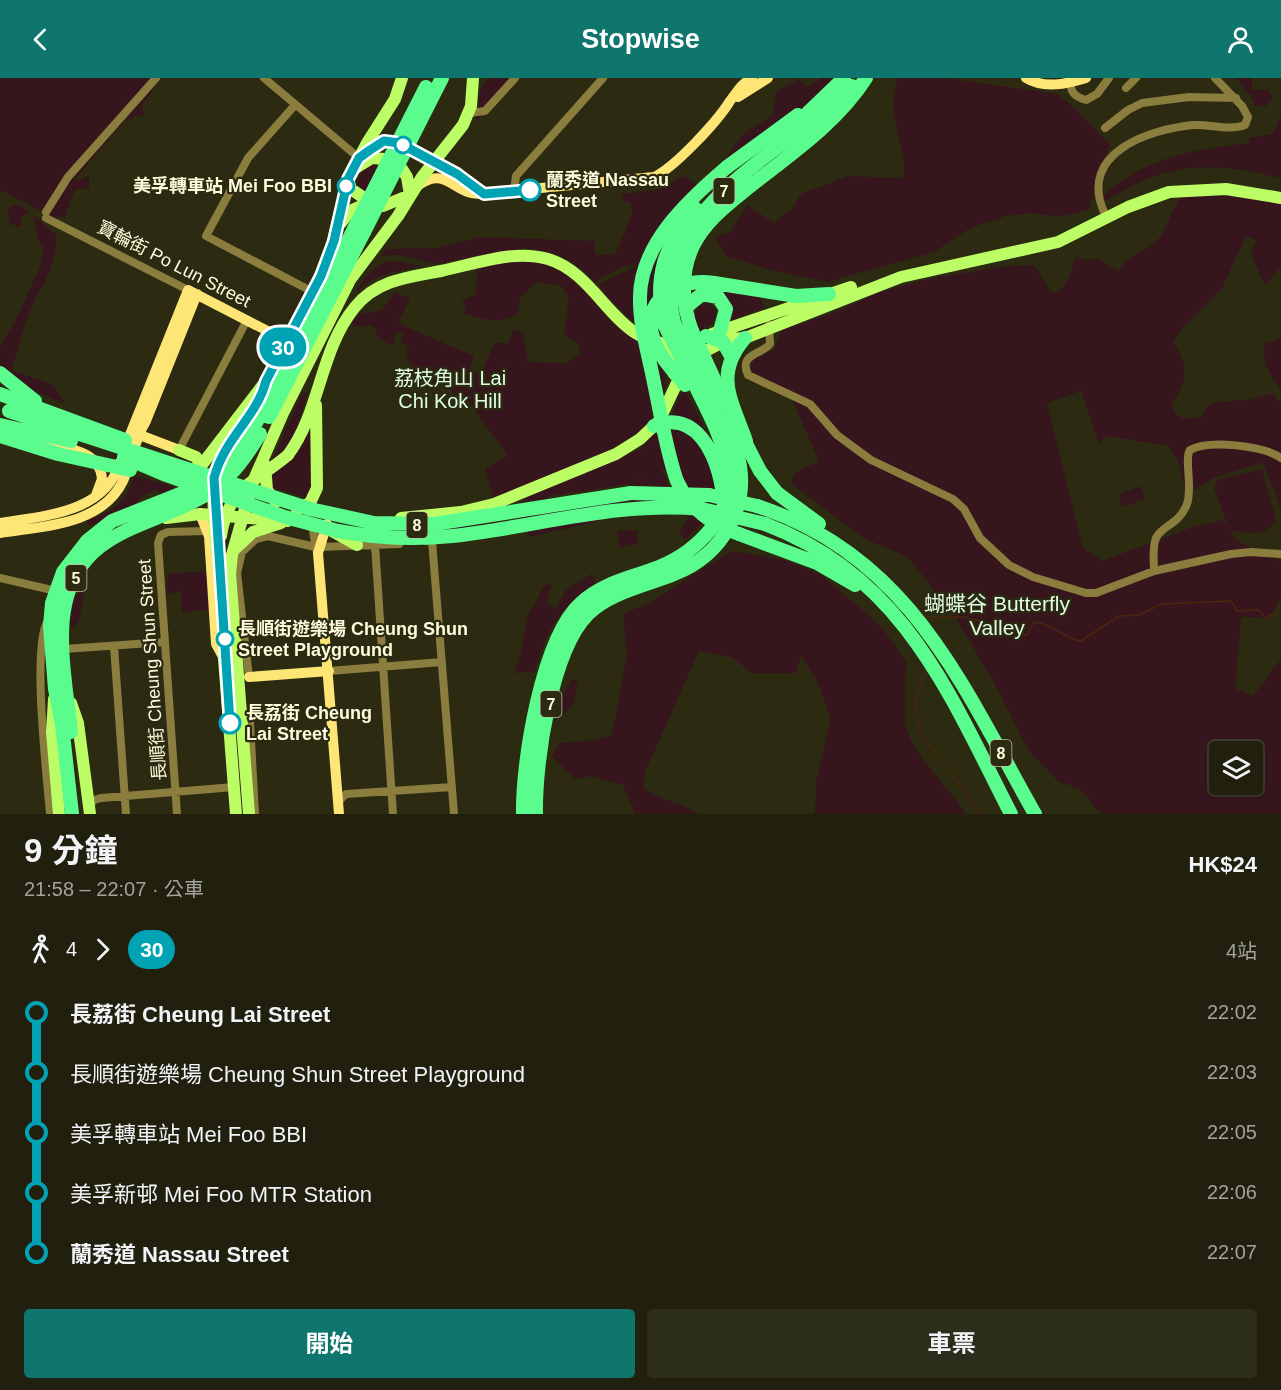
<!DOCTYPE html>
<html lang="zh-TW">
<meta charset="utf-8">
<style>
:root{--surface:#21200e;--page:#2d2d1c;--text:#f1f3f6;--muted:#a2a39e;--line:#3e3e2e;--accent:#0f766e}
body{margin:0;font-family:Helvetica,"Noto Sans TC",sans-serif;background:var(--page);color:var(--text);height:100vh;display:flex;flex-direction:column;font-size:22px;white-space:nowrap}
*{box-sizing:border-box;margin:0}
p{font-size:20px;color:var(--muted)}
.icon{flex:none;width:33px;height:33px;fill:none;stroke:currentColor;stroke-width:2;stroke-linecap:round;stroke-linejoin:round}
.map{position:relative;height:736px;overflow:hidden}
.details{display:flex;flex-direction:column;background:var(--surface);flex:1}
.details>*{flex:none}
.badge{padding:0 12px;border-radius:20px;font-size:21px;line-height:39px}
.fabs{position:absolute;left:1209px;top:663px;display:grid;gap:12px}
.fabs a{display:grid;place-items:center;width:54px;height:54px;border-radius:6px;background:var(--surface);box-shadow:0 2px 4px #0004,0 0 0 2px var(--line);font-size:30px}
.map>.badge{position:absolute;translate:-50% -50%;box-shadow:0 0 0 3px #fff}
.legs{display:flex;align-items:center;gap:9px;height:66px;padding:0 24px;font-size:20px}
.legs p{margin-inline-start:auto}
.head{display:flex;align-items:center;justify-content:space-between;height:102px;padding:0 24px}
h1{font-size:33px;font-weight:700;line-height:45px}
.button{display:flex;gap:12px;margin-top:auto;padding:12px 24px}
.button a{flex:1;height:69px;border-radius:6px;background:var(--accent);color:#fff;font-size:24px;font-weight:700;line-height:69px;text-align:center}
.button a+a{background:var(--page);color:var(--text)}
ul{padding:0 24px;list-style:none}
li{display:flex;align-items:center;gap:21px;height:60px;font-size:22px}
li i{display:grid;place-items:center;width:9px;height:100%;margin:0 8px;background:currentColor}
li i::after{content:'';width:15px;height:15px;margin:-8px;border:4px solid;border-radius:50%;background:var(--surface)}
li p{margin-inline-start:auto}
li:first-child i{background:linear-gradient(#0000 50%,currentColor 0)}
li:last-child i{background:linear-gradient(currentColor 50%,#0000 0)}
header{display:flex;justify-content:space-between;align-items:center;height:78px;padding:0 24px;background:var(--accent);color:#fff;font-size:27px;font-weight:700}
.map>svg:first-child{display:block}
.green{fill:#36151d;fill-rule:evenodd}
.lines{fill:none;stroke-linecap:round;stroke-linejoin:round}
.stream{stroke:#4a270c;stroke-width:1.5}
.street{stroke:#8a7d3e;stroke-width:8}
.secondary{stroke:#fde576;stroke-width:10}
.primary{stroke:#bcfd66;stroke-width:12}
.highway{stroke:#5afc8e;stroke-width:14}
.primary-bridge{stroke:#bcfd66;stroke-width:12}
.highway-bridge{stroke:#5afc8e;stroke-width:14}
.line-1-casing{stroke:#fff;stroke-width:14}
.line-1{stroke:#00a3b4;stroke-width:9}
.stop-1-dot{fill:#fff;stroke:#00a3b4;stroke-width:3}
.labels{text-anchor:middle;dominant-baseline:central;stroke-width:4.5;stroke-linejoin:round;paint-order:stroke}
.shield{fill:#2c2b12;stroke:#bfbda0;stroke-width:1.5}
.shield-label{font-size:16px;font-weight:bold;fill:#fefcdd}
.stop-label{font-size:18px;font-weight:bold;fill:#fefcdd;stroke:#2c2b12;text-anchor:start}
.street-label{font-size:18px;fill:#fefcdd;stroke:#2c2b12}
.neighbourhood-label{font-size:20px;fill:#dffee4;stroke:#2c2b12}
.quarter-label{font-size:21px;fill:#dffee4;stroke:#2c2b12}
</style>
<header><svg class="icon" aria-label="back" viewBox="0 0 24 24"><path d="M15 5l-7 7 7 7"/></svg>Stopwise<svg class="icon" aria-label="person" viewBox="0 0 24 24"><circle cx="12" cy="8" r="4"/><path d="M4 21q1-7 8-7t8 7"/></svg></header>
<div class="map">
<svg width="1281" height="736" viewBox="0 0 1281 736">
<rect width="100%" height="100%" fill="#2c2b12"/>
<!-- green -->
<path class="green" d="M0,0H161L142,28L144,37L134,38L130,44L128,39L76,100V103L89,98V111H75L65,140L58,138L57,141L0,112Z
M490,0H516L476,44L480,11Z
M822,0H836L809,26L721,86L744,55L773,37L776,14L799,1L808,9Z
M897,0H945L1057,16L1074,29L1110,67L1088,132L1058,139L1032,135L1006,138L970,150L934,174L827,204L771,192L726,178L715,159L731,154L747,127L774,145L791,132L801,116L848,98L903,100C906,80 900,67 896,48C892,32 894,16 897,0Z
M1237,0H1252V12L1267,11L1273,20L1266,28H1253L1255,24Z
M1281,37V100C1245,92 1206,84 1169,94C1146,99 1125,112 1105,123L1103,118C1152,76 1187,74 1249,65V60L1273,56Z
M381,84L365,117L355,106L366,88Z
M683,98L700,108C661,167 641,184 664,257L639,247L637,234L633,244L607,219L599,206L639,187L625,188L595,204C575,183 554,173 525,170L437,186L399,177L381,178L385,171L436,170L480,159L595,163V177L615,176L632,137L631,124H623L622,116L661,111Z
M1218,114L1281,126V188L1265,208L1251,175L1256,162L1246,158L1221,212L1178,255L1173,265C1189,285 1188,307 1171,326L1174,335L1184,341L1202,338L1211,325L1253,321L1273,315L1281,327V431L1263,384L1211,401L1186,417L1179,384L1168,368L1107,358L1099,365L1081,313L1047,325L1083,470L1102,483L1193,449L1223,442L1229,451L1214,410L1217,402L1262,391L1276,442C1266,460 1245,455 1229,452L1237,463L1281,483V520L1269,540L1241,539L1235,611L1253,618L1281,581V736H1101L1079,710L1059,704L1028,672L993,603L954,537L908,479L863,460L791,405L795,395L819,383L789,314L754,296L750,288L755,280L774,272L782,252L836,234L880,214L923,202L1006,188L1032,187C1043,195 1043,209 1055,215C1068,208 1071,192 1076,179L1088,182L1098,180L1118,193L1131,179L1152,167L1161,158L1181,117ZM1220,674H1252V706H1220Z
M18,126L30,135L21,139V149L10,146L8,130Z
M34,137L56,157C58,182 46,200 35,222C25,243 19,269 11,292L51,306L67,326L22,308L0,292V267L15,244L41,187L43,170L37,160Z
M393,183L423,188L388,195L372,202L356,214C365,199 374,185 393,183Z
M527,183L544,185L571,198L660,282C686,345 612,372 566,391C542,401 518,411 493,419L485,391L507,377L469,324C455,322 443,309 452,294L449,293L432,310L408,282L405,267L419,274L401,263L403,254L395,255L394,268L379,261L373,247L356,249L352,244L358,236L382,232L395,214L410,221L399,243L404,248L474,278L469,294L481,296L495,264L508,266L513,251L523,255L528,284L567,285L581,275L578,266L564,255L569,219L561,208L536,204L520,220L517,236C497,247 484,241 464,236L466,226L460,224L476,216L477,190L498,185Z
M715,210L760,218L764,230L728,243C728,228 730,218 715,210Z
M708,224L716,231C717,244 709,249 698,253L694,240L698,228Z
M1281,260V312C1270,295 1260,284 1266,263L1272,265Z
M683,309L717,375L723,424L685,462L679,452C709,422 683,408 659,387L667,402V419L598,443L530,459L521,439L485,444L438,467L437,449L532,421L520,422L640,371L672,338ZM658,388L607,421L543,419L629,406Z
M302,315H308L292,365L272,383Z
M312,345L314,405L309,420L274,410L272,396L297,374Z
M134,398L175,409L162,418L157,411L141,419L134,428L89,448L86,442C113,433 126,428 134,398Z
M1141,408L1145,421L1122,429L1118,417Z
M637,452L638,466L619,469L617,453Z
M731,473L785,482L821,497L881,548L906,584L905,645C911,676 949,709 966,736H815L816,705L831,640L817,603L801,578L796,595H752L732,579L699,573L645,694L643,709C659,723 680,723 698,736H635L623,707L592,698L575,701L552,678L560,665L596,662L612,657L627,577L623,536L649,525Z
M205,493L206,497H215L212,526L207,527V532L182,534L181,513L166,516L168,496Z
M593,495L595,506C557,532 548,550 535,594L514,595L521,574L527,540L544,508L552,506L546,525L556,531L565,513Z
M84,514L79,544L70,551L68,530L73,518Z
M571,601L578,603L574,624L564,636H559L561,623Z"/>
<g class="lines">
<!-- stream -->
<path class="stream" d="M922,534L924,540
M923,539H964L992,546L1006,555L1027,557L1034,544C1052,545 1062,560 1081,563L1119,538L1139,537L1162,526L1231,523L1237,533L1259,532L1265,540L1281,533
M926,590L915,623L920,655L982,736"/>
<!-- street -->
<path class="street" d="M264,0L359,80
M1071,1C1069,14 1075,19 1086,22L1097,16L1109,0
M1126,10L1136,0
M295,27L248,80L206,158L313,214
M469,35L485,33L515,0
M1105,50L1128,32L1142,25L1189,19L1236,20
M514,113L516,98L603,0
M46,134L68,99L156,0
M1104,134C1078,75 1149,51 1194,47C1210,46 1229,53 1245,47L1248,39L1242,28L1215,0
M46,140L188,212
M769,247L770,266C762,277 738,275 748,297L810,326L837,357L871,382L953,421L964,431L980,460L1009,487L1033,499L1086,515H1096L1154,493L1231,476L1251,474L1281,476
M179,372L247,242
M312,446L316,471
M426,463H432L454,736
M375,467L393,736
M320,469L399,466
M1154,493C1154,483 1152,470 1156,460C1162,447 1179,447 1187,426C1193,409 1184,381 1190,372C1209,361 1264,368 1281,380
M0,500L56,513
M47,544C32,573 47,698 50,736
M114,568L126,736
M64,571L165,564
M329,593L442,584
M249,599L237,495L242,474L256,461L268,458L315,469
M242,638L250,644L255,736
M338,724L346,716L452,709
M90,728L94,722L101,720L234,709
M177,736L158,465L161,457L168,454L207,453"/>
<!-- secondary -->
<path class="secondary" d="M1026,0C1044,11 1067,6 1086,0
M738,19L768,0
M412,72L457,96L484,116
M359,79L379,65L393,63
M415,110C445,85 453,116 479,116L654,99C675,89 717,44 730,23C737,14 741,6 752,0
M132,354L179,372
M44,363C66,370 101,373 102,401L96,417
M125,369L188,212L287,263
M200,436L209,458L216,566L223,579
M0,445C43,438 106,435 120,384
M327,446L318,475L339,736
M0,455C42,448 101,448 123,403C132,384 134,362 146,343L197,216
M249,599L329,593"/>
<!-- primary -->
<path class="primary" d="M354,91L372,80L384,81
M402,91L407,99L410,117
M348,101L351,111L364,120
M383,128L410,117
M341,145L350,133L359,129
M712,256L851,209
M658,265L671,279L674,296
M694,279L729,261L745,260L901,199L1058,164L1128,129L1169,114L1226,111L1281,120
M179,372L196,379L201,388
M288,377C321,333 319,273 355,229C377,202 409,199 441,193C475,186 514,171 548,181C602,197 616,274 681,265
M265,387L267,412L276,424
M191,401L266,303L313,214L330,175L348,101L367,65L395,21L402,0
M297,431L310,425L317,410L316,327
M166,440L200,436L288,443
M401,440L461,434L494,426L616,376L640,361L659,343L683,292
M332,453L357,467
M235,471L253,454L281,445
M223,523L224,581L236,736
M54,621L52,654L59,736
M71,625L78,645L90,736
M249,736L230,496L232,477L252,406L283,335L350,202L398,138L422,99L463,47L471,28L473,0"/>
<!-- highway -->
<path class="highway" d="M793,49L844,0
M727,89L798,37
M714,205L796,218L829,216
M686,229L702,216L718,219L726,231L720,253
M674,245C646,130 787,76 852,8
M664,246C653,201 665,165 695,130
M692,253C682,226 680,195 693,168C705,143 728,126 749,109C791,76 837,45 866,0
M706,258L723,264L731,278
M745,260C713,297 732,323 746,363
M0,295L35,323
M269,339L364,154
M654,348C696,331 716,376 722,410
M631,415L709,417
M777,415L819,446
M757,428C910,478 962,607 1035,736
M765,446C904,499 948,613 1011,736
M338,453C376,460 414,462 452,458C536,449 616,423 702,431
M739,456L817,485L855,507
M71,654C67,616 57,564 65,527C80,452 148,450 202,419C228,405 245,380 260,356
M72,736L62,647L55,611L50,548L52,525L63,494L87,463L112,443L200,408L234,377L257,343L364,131
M523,736C522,684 542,560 581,525C604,504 631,500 659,489C679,481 696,469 710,452C750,403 715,349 692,301
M536,736C535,685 551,573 588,536C611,514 645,508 674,496C723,477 752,427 737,375C729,348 713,322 700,297"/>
<!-- primary-bridge -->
<path class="primary-bridge" d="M221,458C229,407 254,406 288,377
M223,523C219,470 200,408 231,360"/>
<!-- highway-bridge -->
<path class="highway-bridge" d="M727,89C688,122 638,168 640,223C640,250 649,278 654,305C661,337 666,372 677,403C690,431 711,446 739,456
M364,131L426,9
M364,154L442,0
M674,245L700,297
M664,246L692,301
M692,253L725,325
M685,307C675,294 661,281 655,265C638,223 676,199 714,205
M0,316L125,362
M9,333L310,431L374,445L434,446L631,415
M0,347L71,363
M739,352L760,393L777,415
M0,358L58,376L130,392
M124,379L166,397L285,439L338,453
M709,417L757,428
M702,431L765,446"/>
</g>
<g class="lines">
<defs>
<path id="line-1" d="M230,645L214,400C225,359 257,339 266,303L321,198L334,163L348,101L359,80L370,72L384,63L399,65L457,96L484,116L530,112"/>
</defs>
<!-- line-1 casing -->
<use href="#line-1" class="line-1-casing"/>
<!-- line-1 -->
<use href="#line-1" class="line-1"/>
</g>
<!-- markers -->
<g class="stop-1-dot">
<circle cx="403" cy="67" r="8"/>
<circle cx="346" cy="108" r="8"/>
<circle cx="530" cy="112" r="10"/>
<circle cx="225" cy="561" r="8"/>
<circle cx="230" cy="645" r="10"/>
</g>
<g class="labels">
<!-- shield labels -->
<g class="shield">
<rect x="713.5" y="100" width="21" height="26" rx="4.5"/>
<rect x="406.5" y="434" width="21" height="26" rx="4.5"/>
<rect x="65.5" y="487" width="21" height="26" rx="4.5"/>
<rect x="540.5" y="613" width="21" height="26" rx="4.5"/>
<rect x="990.5" y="662" width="21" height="26" rx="4.5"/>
</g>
<g class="shield-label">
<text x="724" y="113">7</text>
<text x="417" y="447">8</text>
<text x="76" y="500">5</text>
<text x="551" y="626">7</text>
<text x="1001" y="675">8</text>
</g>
<!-- stop labels -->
<g class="stop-label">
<text x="546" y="102">蘭秀道 Nassau<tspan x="546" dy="21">Street</tspan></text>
<text x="332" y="108" text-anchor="end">美孚轉車站 Mei Foo BBI</text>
<text x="238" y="551">長順街遊樂場 Cheung Shun<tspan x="238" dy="21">Street Playground</tspan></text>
<text x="246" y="635">長荔街 Cheung<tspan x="246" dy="21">Lai Street</tspan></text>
</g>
<!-- street labels -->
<g class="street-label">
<text transform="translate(174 186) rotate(27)">寶輪街 Po Lun Street</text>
<text transform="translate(152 592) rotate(-94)">長順街 Cheung Shun Street</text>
</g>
<!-- neighbourhood labels -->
<g class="neighbourhood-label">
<text x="450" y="300">荔枝角山 Lai<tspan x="450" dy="23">Chi Kok Hill</tspan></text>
</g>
<!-- quarter labels -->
<g class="quarter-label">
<text x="997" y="525">蝴蝶谷 Butterfly<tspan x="997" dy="24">Valley</tspan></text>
</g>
</g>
</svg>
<div class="fabs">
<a><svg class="icon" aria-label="layers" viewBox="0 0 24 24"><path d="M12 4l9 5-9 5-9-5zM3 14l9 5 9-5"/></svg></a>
</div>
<b class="badge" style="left:283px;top:269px;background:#00a3b4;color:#fff">30</b>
</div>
<section class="details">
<div class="head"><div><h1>9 分鐘</h1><p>21:58 – 22:07 · 公車</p></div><b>HK$24</b></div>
<div class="legs"><svg class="icon" aria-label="walk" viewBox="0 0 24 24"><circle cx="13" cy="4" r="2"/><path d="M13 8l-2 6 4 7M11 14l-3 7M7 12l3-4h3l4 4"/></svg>4<svg class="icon" aria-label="forward" viewBox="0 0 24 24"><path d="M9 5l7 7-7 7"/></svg><b class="badge" style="background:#00a3b4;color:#fff">30</b><p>4站</p></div>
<ul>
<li><i style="color:#00a3b4"></i><b>長荔街 Cheung Lai Street</b><p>22:02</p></li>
<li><i style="color:#00a3b4"></i><span>長順街遊樂場 Cheung Shun Street Playground</span><p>22:03</p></li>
<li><i style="color:#00a3b4"></i><span>美孚轉車站 Mei Foo BBI</span><p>22:05</p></li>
<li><i style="color:#00a3b4"></i><span>美孚新邨 Mei Foo MTR Station</span><p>22:06</p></li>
<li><i style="color:#00a3b4"></i><b>蘭秀道 Nassau Street</b><p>22:07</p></li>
</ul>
<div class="button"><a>開始</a><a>車票</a></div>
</section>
